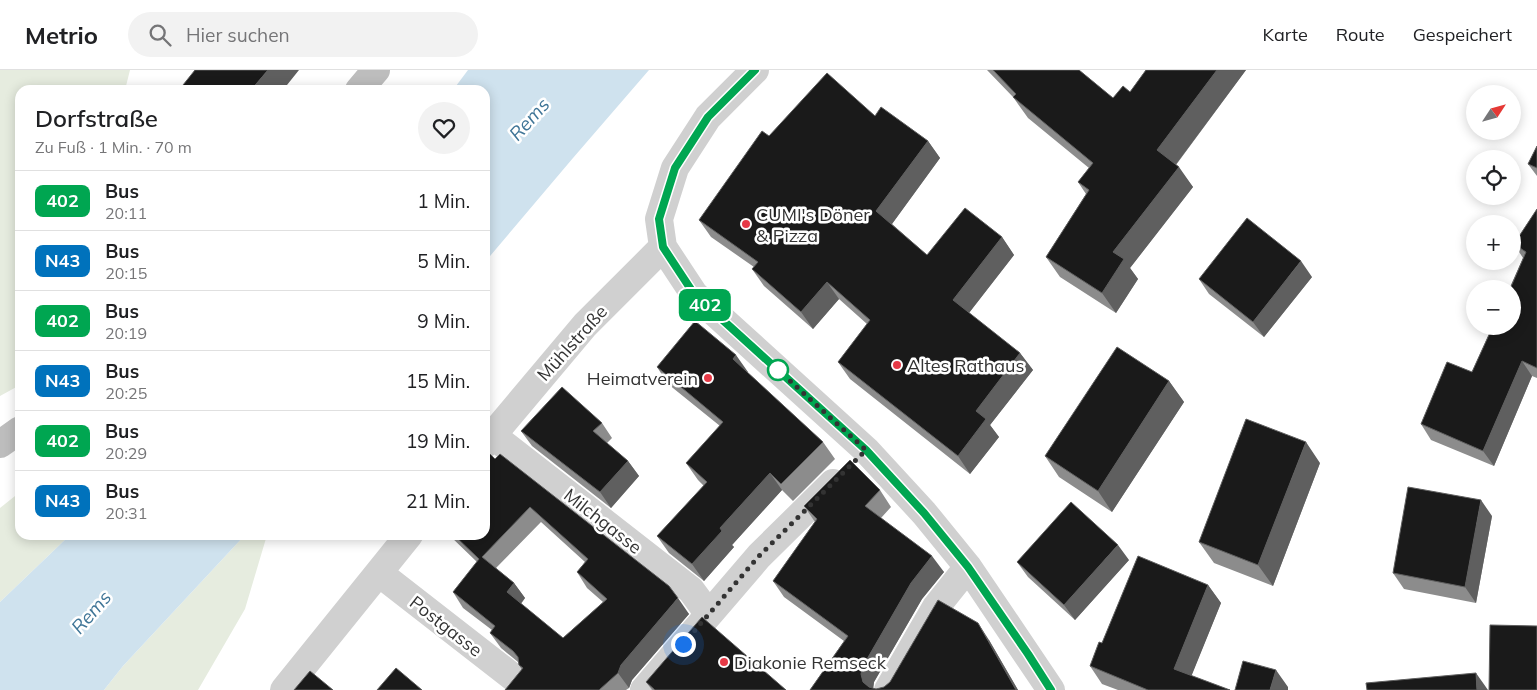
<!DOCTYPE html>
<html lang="de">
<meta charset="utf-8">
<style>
:root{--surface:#fff;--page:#f2f2f2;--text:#202124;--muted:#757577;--line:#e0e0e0}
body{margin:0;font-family:Mulish,sans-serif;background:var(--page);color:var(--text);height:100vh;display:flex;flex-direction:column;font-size:19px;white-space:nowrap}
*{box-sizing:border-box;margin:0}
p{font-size:16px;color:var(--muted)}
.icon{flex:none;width:28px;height:28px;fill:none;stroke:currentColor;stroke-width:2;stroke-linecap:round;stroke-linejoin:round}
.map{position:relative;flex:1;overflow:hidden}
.sheet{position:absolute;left:15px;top:15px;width:475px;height:455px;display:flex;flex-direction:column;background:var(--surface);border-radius:15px;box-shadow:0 2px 12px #0003}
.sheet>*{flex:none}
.badge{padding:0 10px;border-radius:8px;font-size:18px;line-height:32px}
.needle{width:32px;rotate:54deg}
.fabs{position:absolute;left:1466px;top:15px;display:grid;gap:10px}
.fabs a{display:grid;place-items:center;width:55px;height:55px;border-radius:50%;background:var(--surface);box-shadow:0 2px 12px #0003;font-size:25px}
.you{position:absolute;width:25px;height:25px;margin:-12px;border:4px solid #fff;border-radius:50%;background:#1a73e8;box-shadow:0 0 0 8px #1a73e833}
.map>.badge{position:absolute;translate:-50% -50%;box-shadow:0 0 0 2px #fff}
.round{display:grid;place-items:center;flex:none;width:52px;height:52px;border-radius:26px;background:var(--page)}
.head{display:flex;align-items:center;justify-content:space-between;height:85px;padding:0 20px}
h1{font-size:24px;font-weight:600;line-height:38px}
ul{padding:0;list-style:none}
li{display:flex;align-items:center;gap:15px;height:60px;padding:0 20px;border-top:1px solid var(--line)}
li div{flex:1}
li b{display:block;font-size:19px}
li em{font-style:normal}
li .badge{min-width:55px;font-weight:700;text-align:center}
header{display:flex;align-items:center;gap:30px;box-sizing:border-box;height:70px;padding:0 25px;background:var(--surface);border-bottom:1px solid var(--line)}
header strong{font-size:24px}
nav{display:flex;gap:28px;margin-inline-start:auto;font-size:18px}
.search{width:350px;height:45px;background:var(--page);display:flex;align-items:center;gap:12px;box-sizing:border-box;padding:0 18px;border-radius:28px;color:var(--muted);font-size:19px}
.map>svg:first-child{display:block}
.green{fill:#e6ecdf}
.water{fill:#cfe2ee}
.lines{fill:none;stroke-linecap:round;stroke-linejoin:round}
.street{stroke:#d0d0d0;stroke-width:28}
.secondary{stroke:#bdbdbd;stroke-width:28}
.wall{fill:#8c8c8c;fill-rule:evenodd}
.shaded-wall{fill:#5f5f5f}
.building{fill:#1a1a1a;stroke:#5f5f5f;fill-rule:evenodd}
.line-casing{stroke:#fff;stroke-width:11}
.line{stroke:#00a651;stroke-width:8}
.walk{stroke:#333;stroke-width:5;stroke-dasharray:0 9}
.poi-dot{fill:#e63946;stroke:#fff;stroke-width:2}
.stop-dot{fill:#fff;stroke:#00a651;stroke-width:2.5}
.labels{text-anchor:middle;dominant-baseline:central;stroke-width:5;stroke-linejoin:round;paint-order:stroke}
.poi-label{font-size:18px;fill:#333;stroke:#fff;text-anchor:start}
.street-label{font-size:18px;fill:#333;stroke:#fff}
.water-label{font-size:19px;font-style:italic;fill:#3f7597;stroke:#fff}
</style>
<header>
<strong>Metrio</strong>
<div class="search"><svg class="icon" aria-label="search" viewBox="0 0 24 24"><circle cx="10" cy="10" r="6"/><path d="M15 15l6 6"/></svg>Hier suchen</div>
<nav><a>Karte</a><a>Route</a><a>Gespeichert</a></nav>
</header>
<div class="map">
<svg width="1537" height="620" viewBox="0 0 1537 620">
<rect width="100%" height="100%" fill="#fff"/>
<!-- green -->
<path class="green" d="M0,0H130L125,20H20V315L0,326Z
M20,422V465H70L0,532V438Z
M245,465H267L245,539L198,620H104L123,596Z"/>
<!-- water -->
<path class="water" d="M468,0H649L573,88L485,192V20H453Z
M70,465H245L123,596L104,620H0V532Z"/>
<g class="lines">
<!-- street -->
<path class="street" d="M755,0L708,47L675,98L659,149L663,177L694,224L866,380L924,443L968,497L1051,620
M492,365L691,520L708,543
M485,374L585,255L663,177
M379,503L514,608
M284,620L409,465
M644,620L759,486L833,413
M888,620L936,537L968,497"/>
<!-- secondary -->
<path class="secondary" d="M359,20L376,0
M0,374L20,360"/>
</g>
<!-- wall -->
<path class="wall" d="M987,0H1079L1113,28L1130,22L1146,0H1246L1176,95L1193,117L1130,198L1138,209L1116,243L1060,207L1046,187L1086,124L1078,112L1089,98L1028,48L1013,27Z
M875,46L928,71L940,88L892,154L927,185L1002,167L1014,185L969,243L1020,283L1033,300L990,355L999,367L970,404L850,309L838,292L867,254L839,229L813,259L764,216L752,199L754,197L711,167L699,150Z
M1537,76V106L1528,94Z
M1537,139V308L1532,306L1494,396L1431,370L1421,354L1472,302L1523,188L1514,174Z
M1312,207L1264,267L1209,224L1199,209Z
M657,297L748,302H747L823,372L835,389L793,431L782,420L732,475L734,477L704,511L669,483L657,466L704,416L698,410L686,393L720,356L668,314Z
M1169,311L1184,332L1112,442L1059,407L1045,386Z
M602,353L612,368L607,373L628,391L639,406L611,438L532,376L521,361Z
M495,389L689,544L632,610L629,618L626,620H505L522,600L519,595L518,592L501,578L490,563L492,560L463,538L453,522L477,492L449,465H485ZM541,452L585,492L577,502L587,518L603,532L563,568L521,534L525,528L514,513L496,498Z
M1320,393L1273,516L1214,493L1199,472Z
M880,420L891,437L881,448L944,502L922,529L874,612L873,618L876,619L884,617L989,570L1018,620H810L844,571L784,527L773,511L815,452L804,436Z
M1492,446L1476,533L1404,519L1393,503Z
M1129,490L1075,550L1028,507L1017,492Z
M1208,515L1221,533L1191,606L1230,620H1118L1102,614L1090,596L1102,573Z
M646,612L786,620H652Z"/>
<!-- shaded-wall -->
<path class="shaded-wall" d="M268,0H299L283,20H251Z
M1217,0H1246L1171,101L1157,80Z
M928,71L940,88L889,158L876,141Z
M1179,97L1193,117L1130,198L1138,209L1116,243L1102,223L1113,182Z
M1002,167L1014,185L965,248L953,230Z
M1301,191L1312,207L1264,267L1253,252Z
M827,212L839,229L813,259L801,242Z
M1020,283L1033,300L990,355L999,367L970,404L958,386L976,341Z
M736,285L748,302L744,306L733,289Z
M1522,291L1532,306L1494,396L1483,381Z
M1169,311L1184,332L1112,442L1098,421Z
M1306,372L1320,393L1273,516L1258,495Z
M628,391L639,406L611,438L600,422Z
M770,403L782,420L732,475L734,477L704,511L692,494L720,458Z
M1481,430L1492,446L1476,533L1465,517Z
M1118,475L1129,490L1075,550L1064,535Z
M932,486L944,502L922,529L874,612L873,620L863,612L861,604L863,596L911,513Z
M514,513L525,528L518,537L507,522Z
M1208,515L1221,533L1187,617L1174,599Z
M678,528L689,544L632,610L629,618L618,603L621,595Z
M978,553L989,570L1018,620H1016Z
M1276,600L1288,617V620H1270Z
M1476,603L1488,620H1477Z"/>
<!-- building -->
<path class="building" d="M195,0H268L251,20H179Z
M993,0H1079L1113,28L1123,16L1130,22L1146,0H1217L1157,80L1179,97L1113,182L1124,189L1102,223L1046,187L1089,120L1078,112L1093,93L1013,27L1016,24Z
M827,3L875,46L881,37L928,71L876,141L927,185L965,138L1002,167L953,230L1020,283L976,341L986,349L958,386L838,292L870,250L827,212L801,242L752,199L758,192L699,150L762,61L769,66Z
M1537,76V98L1528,94Z
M1537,139V298L1522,291L1483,381L1421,354L1447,292L1472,302L1493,256H1512V219H1510L1526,182L1514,174Z
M1247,148L1301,191L1253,252L1199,209Z
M695,251L736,285L733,289L823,372L781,414L770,403L720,458L722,461L692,494L657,466L707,412L686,393L723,352L657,297Z
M1117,277L1169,311L1098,421L1045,386Z
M562,317L602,353L593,361L628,391L600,422L521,361Z
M1246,349L1306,372L1258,495L1199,472Z
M490,384L495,389L500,384L669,516L678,528L621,595L618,603L599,620H505L523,598L519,595L518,587L513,581L490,563L495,556L453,522L479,489L454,465H485V390ZM530,437L588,489L577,502L607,529L563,568L507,522L514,513L482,487Z
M850,390L880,420L865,436L932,486L911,513L863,596L861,604L863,612L869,617L876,619L884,617L890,612L938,530L978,553L1016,620H810L848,566L773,511L817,449L804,436Z
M1408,417L1481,430L1465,517L1393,503Z
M1071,432L1118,475L1064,535L1017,492Z
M1138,486L1208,515L1174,599L1230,620H1148L1090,596L1099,572L1102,573Z
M702,547L786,620H655L646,612Z
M1490,555L1537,556V620H1489Z
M1243,591L1276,600L1270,620H1235Z
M396,598L422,620H377Z
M310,601L333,620H294Z
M1476,603L1477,620H1367L1366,613Z"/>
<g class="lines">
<defs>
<path id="line" d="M755,0L708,47L675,98L659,149L663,177L694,224L866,380L924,443L968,497L1028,584L1051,620"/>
</defs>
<!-- line casing -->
<use href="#line" class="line-casing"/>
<!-- line -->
<use href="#line" class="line"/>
<!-- walk -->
<path class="walk" d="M683,574L759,486L866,380L778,300"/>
</g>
<!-- markers -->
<g class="poi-dot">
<circle cx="746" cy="154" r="5"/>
<circle cx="897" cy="295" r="5"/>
<circle cx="708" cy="308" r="5"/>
<circle cx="724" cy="592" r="5"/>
</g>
<circle class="stop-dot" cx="778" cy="300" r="10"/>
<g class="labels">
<!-- poi labels -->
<g class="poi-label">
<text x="756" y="144">CUMI's Döner<tspan x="756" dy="21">&amp; Pizza</tspan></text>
<text x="907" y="295">Altes Rathaus</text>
<text x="698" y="308" text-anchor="end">Heimatverein</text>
<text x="734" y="592">Diakonie Remseck</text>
</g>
<!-- street labels -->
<g class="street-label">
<text transform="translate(572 273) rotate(-48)">Mühlstraße</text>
<text transform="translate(603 451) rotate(38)">Milchgasse</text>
<text transform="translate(446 556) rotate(38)">Postgasse</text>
</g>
<!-- water labels -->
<g class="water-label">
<text transform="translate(529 49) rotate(-48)">Rems</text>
<text transform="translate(91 542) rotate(-49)">Rems</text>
</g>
</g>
</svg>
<div class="fabs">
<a><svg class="needle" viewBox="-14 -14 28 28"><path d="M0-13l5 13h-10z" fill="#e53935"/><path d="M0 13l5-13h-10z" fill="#757577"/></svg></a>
<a><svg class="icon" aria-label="locate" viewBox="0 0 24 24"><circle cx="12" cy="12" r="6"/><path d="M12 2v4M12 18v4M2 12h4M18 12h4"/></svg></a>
<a>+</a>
<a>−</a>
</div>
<div class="you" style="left:683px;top:574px"></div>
<b class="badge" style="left:705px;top:235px;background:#00a651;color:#fff">402</b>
<section class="sheet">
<div class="head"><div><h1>Dorfstraße</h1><p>Zu Fuß · 1 Min. · 70 m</p></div><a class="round"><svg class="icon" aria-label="heart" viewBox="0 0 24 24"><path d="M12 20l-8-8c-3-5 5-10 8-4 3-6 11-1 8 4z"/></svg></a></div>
<ul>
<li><span class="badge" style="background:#00a651;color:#fff">402</span><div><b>Bus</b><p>20:11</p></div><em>1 Min.</em></li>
<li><span class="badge" style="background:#0072bc;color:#fff">N43</span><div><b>Bus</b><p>20:15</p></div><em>5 Min.</em></li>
<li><span class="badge" style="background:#00a651;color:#fff">402</span><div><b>Bus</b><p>20:19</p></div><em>9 Min.</em></li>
<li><span class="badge" style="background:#0072bc;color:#fff">N43</span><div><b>Bus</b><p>20:25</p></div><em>15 Min.</em></li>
<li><span class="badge" style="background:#00a651;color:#fff">402</span><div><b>Bus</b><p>20:29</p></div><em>19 Min.</em></li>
<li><span class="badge" style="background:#0072bc;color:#fff">N43</span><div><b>Bus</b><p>20:31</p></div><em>21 Min.</em></li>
</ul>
</section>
</div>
